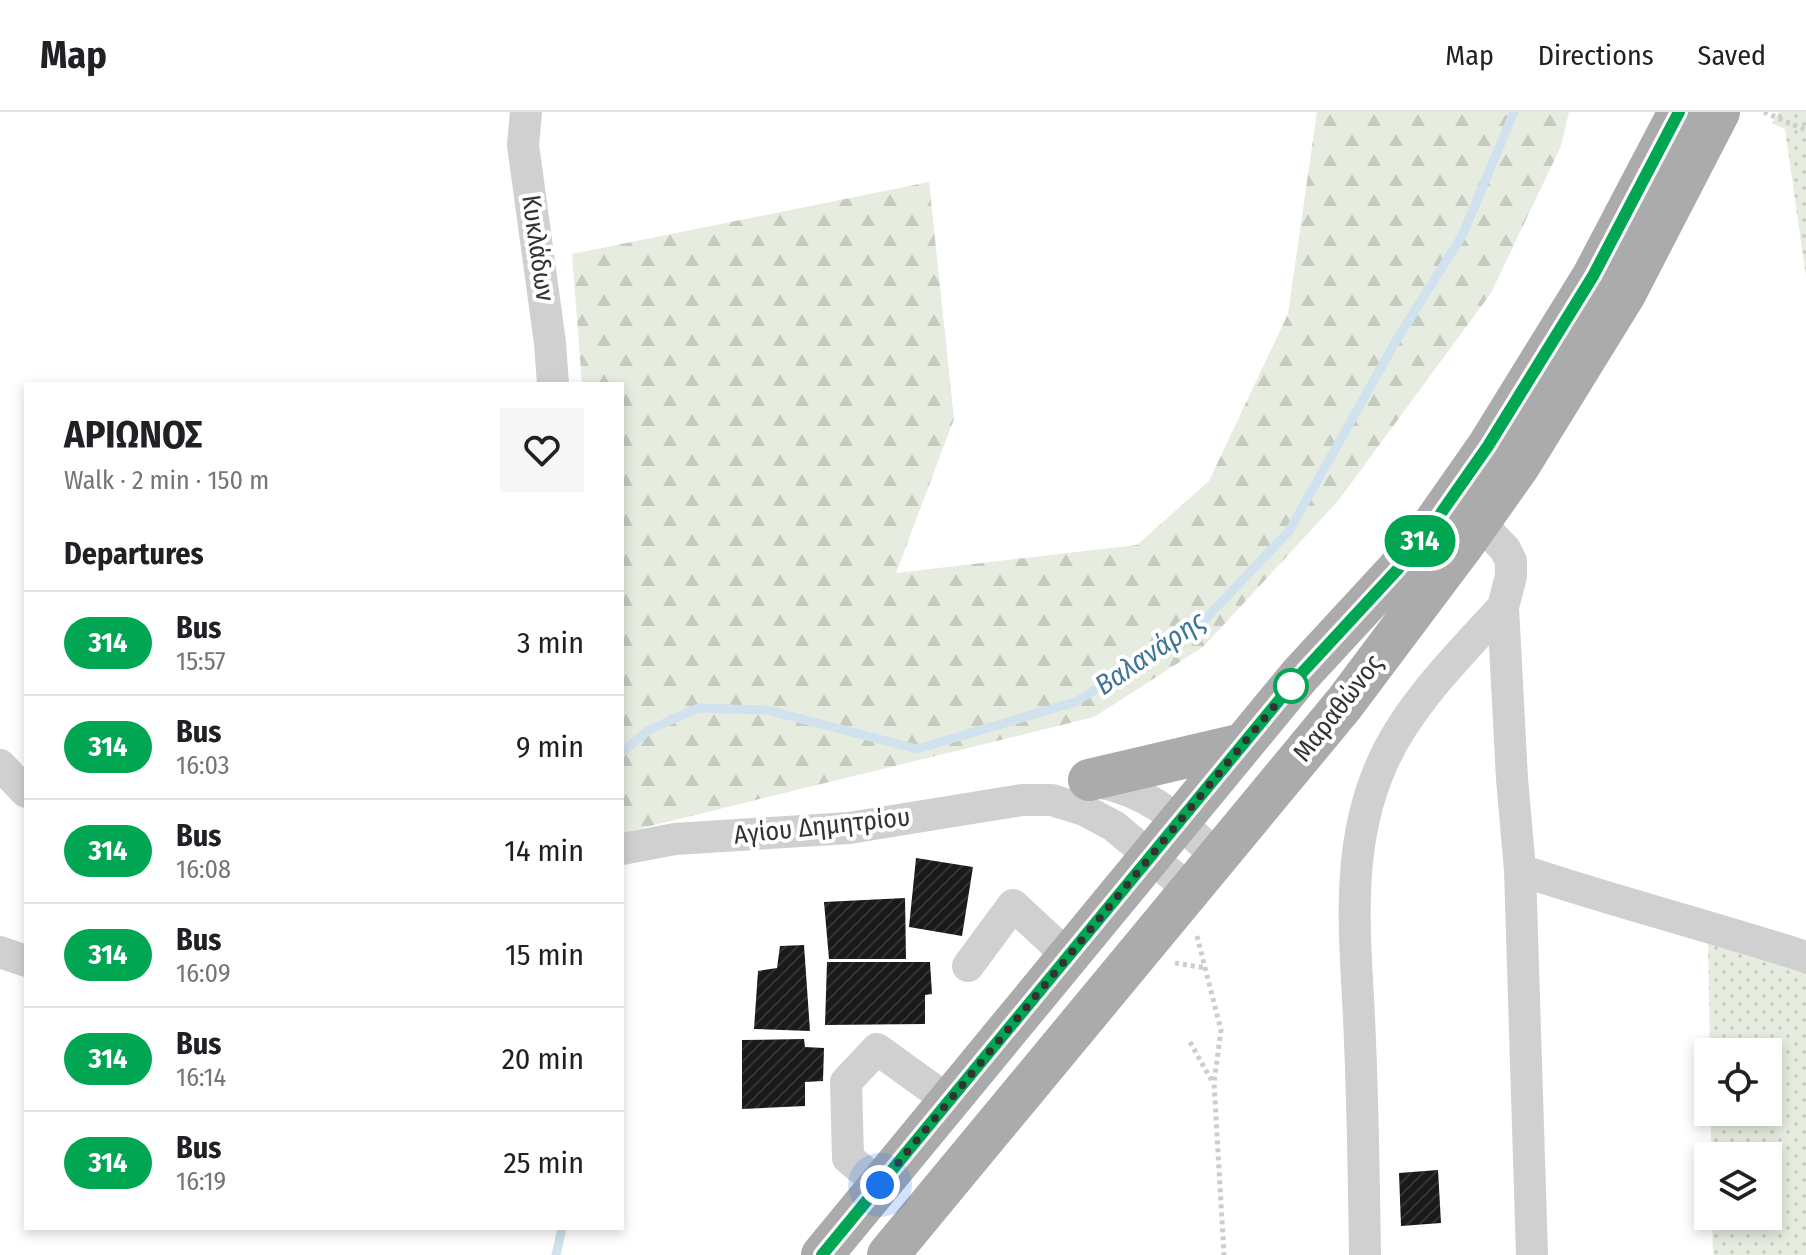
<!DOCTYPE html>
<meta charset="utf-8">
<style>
:root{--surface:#fff;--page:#f6f6f6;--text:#202124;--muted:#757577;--line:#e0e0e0}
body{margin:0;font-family:"Fira Sans Condensed",sans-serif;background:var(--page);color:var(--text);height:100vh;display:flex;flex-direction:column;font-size:30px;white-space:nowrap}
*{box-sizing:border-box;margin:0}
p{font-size:26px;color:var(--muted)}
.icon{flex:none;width:44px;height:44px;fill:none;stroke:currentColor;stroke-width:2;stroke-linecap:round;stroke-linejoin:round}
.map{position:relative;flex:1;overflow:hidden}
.details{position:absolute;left:24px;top:270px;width:600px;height:848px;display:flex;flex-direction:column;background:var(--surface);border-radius:0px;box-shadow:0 4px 12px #0003}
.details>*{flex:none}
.badge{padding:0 16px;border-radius:26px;font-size:28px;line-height:52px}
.buttons{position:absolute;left:1694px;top:926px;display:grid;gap:16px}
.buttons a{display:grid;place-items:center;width:88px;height:88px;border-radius:0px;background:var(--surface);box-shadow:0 4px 12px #0003;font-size:40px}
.you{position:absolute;width:40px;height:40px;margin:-20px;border:6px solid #fff;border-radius:50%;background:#1a73e8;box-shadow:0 0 0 12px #1a73e833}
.map>.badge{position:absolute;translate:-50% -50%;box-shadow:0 0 0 4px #fff}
h2{padding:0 40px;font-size:30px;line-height:72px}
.round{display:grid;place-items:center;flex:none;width:84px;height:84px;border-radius:0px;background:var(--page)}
.headline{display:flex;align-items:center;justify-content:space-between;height:136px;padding:0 40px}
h1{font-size:38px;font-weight:700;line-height:60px}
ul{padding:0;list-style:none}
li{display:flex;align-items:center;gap:24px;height:104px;padding:0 40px;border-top:2px solid var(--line)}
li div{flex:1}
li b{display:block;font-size:30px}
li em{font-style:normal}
li .badge{min-width:88px;font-weight:700;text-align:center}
header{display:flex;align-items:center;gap:48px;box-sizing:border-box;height:112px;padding:0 40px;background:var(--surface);border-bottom:2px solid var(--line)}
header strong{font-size:38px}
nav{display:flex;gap:44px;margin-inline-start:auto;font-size:28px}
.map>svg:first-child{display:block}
.grass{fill:url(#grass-dots)}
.forest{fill:url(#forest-firs)}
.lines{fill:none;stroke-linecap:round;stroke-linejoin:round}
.stream{stroke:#cfe2ee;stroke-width:9}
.building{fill:url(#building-hatch)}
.path{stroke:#cdcdcd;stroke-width:5;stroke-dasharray:4 4;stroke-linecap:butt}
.minor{stroke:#d0d0d0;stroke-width:32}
.major{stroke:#ababab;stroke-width:42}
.line-casing{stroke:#fff;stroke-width:18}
.line{stroke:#00a651;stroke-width:12}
.walk{stroke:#333;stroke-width:8;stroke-dasharray:0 14.4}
.stop-dot{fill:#fff;stroke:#00a651;stroke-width:4}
.labels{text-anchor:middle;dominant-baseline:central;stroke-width:8;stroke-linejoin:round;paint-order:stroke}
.street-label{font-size:26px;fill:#333;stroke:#fff}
.water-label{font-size:28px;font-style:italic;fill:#3f7597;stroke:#fff}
</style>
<header>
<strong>Map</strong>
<nav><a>Map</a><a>Directions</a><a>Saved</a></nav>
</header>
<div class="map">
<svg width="1806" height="1143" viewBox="0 0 1806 1143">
<defs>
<pattern id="grass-dots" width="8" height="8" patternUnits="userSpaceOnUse" patternTransform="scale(2)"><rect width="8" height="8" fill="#e6ecdf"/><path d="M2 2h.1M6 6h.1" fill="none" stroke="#c6cbc0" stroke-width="1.8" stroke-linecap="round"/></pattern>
<pattern id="forest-firs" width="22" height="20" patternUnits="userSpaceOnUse" patternTransform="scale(2)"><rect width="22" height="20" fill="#e6ecdf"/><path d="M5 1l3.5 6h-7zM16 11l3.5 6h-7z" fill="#c6cbc0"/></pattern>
<pattern id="building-hatch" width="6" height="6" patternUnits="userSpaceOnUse" patternTransform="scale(2)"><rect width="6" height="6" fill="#1a1a1a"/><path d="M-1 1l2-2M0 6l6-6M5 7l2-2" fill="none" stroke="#333"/></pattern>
</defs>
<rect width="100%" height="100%" fill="#fff"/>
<!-- grass -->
<path class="grass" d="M1779,0H1806V165L1785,17L1772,11Z
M1708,823L1806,852V1143H1713L1712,1104H1768V1044H1711V1000H1768V940H1710Z"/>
<!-- forest -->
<path class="forest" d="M1317,0H1569L1561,34L1491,181L1338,389L1203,535L1094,605L622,721V272H582L572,142L929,70L954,307L896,461L1137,433L1209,369L1288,202Z"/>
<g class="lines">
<!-- stream -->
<path class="stream" d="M622,640L649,618L698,596L767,598L917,637L1075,590L1195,518L1289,419L1400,222L1462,124L1514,0
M556,1143L562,1116"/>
</g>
<!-- building -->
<path class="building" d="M916,746L973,755L962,824L909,815Z
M905,786L906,847H829L824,790Z
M804,833L810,919L754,917L758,859L777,856L780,834Z
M827,850H930L932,882L925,883V912L825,913Z
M804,927L805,935L824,936L823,969L805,970V994L742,997V928Z
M1438,1058L1441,1111L1401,1114L1399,1061Z"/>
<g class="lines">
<!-- path -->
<path class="path" d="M1764,0L1806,18
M1197,824L1221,918L1214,971L1224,1143
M1175,851L1206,856
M1190,930L1213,971"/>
<!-- minor -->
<path class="minor" d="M526,0L523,33L550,231L553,272
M1479,410L1505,437L1511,449V464L1503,495L1512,667L1520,758L1532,1143
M0,653L26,680
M1093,669C1152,680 1175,705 1217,745
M622,737L675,727L849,716L1022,688H1052L1084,698L1114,714L1190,778
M1520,758C1615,790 1711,814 1806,845
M0,840L26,849
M968,854L1013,793L1068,844
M880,1073L848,1046L846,970L877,937L949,989
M1365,1143C1364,1072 1363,1001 1360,930C1357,835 1342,744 1381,654C1406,595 1460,542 1503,495"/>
<!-- major -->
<path class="major" d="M1089,668L1243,632
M822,1143L1300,563L1397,458L1432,414L1488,334L1593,164L1679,0
M888,1143L1344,592L1461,436L1519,354L1625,182L1719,0"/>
</g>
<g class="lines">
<defs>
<path id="line" d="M822,1143L1300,563L1397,458L1432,414L1488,334L1593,164L1679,0"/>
</defs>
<!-- line casing -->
<use href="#line" class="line-casing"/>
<!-- line -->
<use href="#line" class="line"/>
<!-- walk -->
<path class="walk" d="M880,1073L1300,563L1291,574"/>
</g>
<!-- markers -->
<circle class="stop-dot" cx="1291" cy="574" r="16"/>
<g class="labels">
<!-- street labels -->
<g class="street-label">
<text transform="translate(538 136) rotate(82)">Κυκλάδων</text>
<text transform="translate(1338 596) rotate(-52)">Μαραθώνος</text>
<text transform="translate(822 714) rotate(-6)">Αγίου Δημητρίου</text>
</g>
<!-- water labels -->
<g class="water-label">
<text transform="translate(1150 541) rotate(-34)">Βαλανάρης</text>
</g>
</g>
</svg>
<div class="buttons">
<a><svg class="icon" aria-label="locate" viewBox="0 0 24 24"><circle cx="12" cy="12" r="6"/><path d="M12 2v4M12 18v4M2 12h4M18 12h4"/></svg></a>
<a><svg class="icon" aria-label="layers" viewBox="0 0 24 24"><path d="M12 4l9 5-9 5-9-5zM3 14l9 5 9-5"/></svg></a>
</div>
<div class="you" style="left:880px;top:1073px"></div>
<b class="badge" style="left:1420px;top:429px;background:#00a651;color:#fff">314</b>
<section class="details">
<div class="headline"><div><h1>ΑΡΙΩΝΟΣ</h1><p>Walk · 2 min · 150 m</p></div><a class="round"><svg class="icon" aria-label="heart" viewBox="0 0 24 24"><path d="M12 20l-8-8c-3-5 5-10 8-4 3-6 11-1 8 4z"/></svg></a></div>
<h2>Departures</h2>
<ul>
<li><span class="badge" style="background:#00a651;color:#fff">314</span><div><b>Bus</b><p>15:57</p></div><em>3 min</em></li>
<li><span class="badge" style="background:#00a651;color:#fff">314</span><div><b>Bus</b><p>16:03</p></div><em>9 min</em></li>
<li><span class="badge" style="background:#00a651;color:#fff">314</span><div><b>Bus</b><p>16:08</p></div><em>14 min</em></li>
<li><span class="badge" style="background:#00a651;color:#fff">314</span><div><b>Bus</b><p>16:09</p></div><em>15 min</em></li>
<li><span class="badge" style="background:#00a651;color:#fff">314</span><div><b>Bus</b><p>16:14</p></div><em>20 min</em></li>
<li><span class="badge" style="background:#00a651;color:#fff">314</span><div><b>Bus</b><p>16:19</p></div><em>25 min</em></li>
</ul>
</section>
</div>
